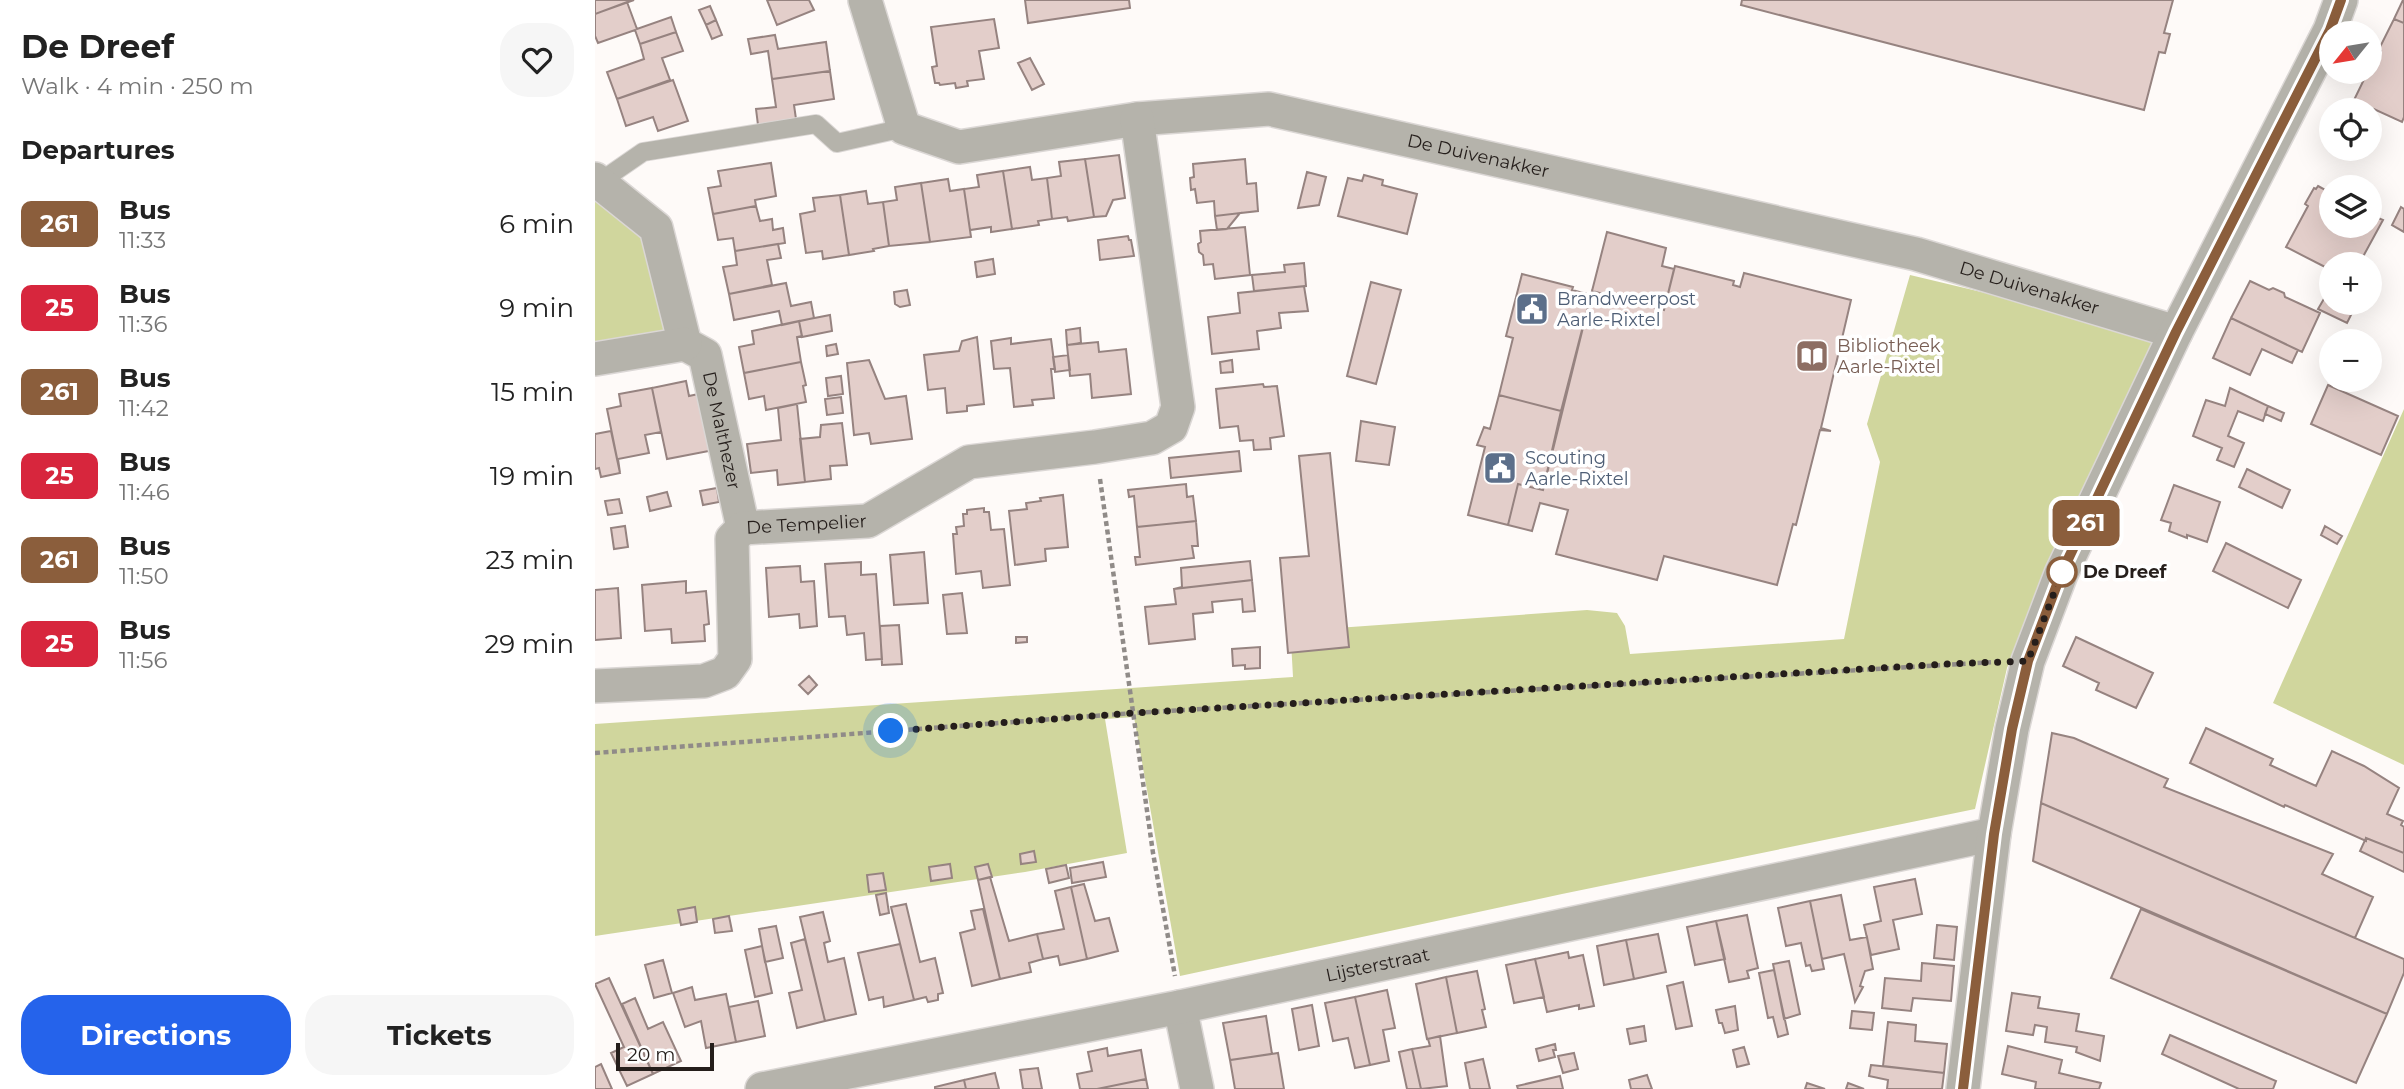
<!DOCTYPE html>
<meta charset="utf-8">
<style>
:root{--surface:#fff;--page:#f6f6f6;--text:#222;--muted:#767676;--accent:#2563eb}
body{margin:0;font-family:Montserrat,sans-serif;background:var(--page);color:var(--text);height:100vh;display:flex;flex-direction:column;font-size:26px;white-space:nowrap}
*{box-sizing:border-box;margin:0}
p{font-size:23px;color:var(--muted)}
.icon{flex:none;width:38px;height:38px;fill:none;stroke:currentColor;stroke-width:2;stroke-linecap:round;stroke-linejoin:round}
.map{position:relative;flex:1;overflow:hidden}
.details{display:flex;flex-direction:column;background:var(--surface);width:595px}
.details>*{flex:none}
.badge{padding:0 14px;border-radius:10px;font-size:24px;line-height:46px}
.needle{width:46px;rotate:240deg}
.fabs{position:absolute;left:1724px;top:21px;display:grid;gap:14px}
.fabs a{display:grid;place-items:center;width:63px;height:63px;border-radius:50%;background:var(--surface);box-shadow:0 7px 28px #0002;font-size:35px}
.scale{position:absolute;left:21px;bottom:18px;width:98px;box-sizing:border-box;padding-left:7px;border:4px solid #251e1b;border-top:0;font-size:19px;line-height:24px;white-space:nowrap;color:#251e1b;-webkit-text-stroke:5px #fff;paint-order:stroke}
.you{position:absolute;width:35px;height:35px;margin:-18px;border:5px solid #fff;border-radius:50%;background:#1a73e8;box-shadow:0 0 0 10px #1a73e833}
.map>.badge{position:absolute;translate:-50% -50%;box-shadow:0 0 0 4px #fff}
h2{padding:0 21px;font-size:26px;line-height:63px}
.round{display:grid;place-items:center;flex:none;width:74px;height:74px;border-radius:28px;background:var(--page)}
.headline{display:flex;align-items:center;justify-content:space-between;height:119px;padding:0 21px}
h1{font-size:33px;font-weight:700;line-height:52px}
.cta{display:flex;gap:14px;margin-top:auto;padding:14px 21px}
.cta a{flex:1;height:80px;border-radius:28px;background:var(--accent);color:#fff;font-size:28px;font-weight:700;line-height:80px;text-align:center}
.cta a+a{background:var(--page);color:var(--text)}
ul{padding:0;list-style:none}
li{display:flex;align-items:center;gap:21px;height:84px;padding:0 21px}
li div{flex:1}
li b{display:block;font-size:26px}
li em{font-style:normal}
li .badge{min-width:77px;font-weight:700;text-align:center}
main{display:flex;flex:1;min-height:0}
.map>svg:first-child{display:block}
.green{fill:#d0d69d}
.building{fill:#e3ceca;stroke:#968380;stroke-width:2}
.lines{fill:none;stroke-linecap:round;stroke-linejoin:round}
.lane-casing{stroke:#dbd7d5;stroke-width:20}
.street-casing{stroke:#dbd7d5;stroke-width:36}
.path{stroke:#908b88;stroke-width:4.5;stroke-dasharray:5 3.5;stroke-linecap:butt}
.lane{stroke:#b5b3ab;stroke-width:18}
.street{stroke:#b5b3ab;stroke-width:33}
.line-casing{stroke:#fff;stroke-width:16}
.line{stroke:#8b5e3c;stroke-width:10}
.walk{stroke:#251e1b;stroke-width:7;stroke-dasharray:0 12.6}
.stop-dot{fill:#fff;stroke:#8b5e3c;stroke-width:3.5}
.labels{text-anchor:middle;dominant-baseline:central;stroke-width:7;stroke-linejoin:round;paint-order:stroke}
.street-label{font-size:18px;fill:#251e1b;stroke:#fff}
.service-label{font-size:18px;fill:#4e5e75;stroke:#fff;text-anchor:start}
.education-label{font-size:18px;fill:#785e54;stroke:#fff;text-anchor:start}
.stop-label{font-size:18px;font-weight:bold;fill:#251e1b;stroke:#fff;text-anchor:start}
</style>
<main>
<section class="details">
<div class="headline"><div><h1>De Dreef</h1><p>Walk · 4 min · 250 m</p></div><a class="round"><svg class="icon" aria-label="heart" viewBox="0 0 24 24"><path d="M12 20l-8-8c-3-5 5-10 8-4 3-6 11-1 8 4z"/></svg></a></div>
<h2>Departures</h2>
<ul>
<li><span class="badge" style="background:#8b5e3c;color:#fff">261</span><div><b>Bus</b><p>11:33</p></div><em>6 min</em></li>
<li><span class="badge" style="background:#d7263d;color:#fff">25</span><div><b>Bus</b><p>11:36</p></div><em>9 min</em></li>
<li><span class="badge" style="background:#8b5e3c;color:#fff">261</span><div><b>Bus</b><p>11:42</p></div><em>15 min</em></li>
<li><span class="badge" style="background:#d7263d;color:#fff">25</span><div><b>Bus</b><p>11:46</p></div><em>19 min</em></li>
<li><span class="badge" style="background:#8b5e3c;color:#fff">261</span><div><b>Bus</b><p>11:50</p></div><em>23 min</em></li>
<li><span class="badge" style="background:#d7263d;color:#fff">25</span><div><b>Bus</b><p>11:56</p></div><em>29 min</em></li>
</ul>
<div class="cta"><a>Directions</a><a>Tickets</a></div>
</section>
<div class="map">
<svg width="1809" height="1089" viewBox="0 0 1809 1089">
<rect width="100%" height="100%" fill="#fefaf8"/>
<!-- green -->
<path class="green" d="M0,185L61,228L90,344L0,359Z
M1315,275L1563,334L1460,550L1412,668L1380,809L967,894L585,976L539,717L510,719L532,853L430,872L0,936V724L698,677L696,641L700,631L992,610L1022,613L1030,626L1035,654L1249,639L1285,462L1272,424Z
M1809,409V765L1678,703Z"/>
<!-- building -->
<path class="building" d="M0,0H39L0,14Z
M172,0H214L219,10L182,25Z
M430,0H534L535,8L433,23Z
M1147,0H1578L1569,33L1575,34L1570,53L1564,52L1549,110L1146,5Z
M1808,0H1809V23L1799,19Z
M32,2L42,29L76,17L81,32L45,44L40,30L3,43L0,36V14Z
M115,6L121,20L111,25L104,10Z
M399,19L404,48L384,51L389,79L372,81L373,86L361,88L360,83L345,85L344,83H340L337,67L342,66L336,27Z
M1799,19L1809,23V117L1807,122L1759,100L1778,61L1780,63L1786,51L1784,49Z
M121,20L127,35L117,39L111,25Z
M81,32L88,51L67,58L75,80L22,99L12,72L49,59L45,44Z
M180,35L183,49L231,42L235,71L177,79L173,51L156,54L153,39Z
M435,58L449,84L437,90L423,63Z
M235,71L239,99L199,105L201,119L163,125L161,109L181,107L177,79Z
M78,80L93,121L63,131L58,117L31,126L22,99Z
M524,155L530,198L518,200L511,216L499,217L490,159Z
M490,159L499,217L473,221L472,217L457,219L452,178L466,176L464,162Z
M650,159L652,184L661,183L663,211L620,216L619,201L602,203L600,189L596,190L595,178L599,177L598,164Z
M176,163L181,196L160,200L161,206L118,214L113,188L126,186L123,171Z
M435,167L437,180L452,178L457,219L443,221L444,225L417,229L408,171Z
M408,171L417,229L396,232V227L375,230L369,189L384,187L382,175Z
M712,172L731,177L724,205L703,208Z
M769,175L788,180L787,185L822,194L812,234L743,216L753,178L767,181Z
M353,179L355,191L369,189L376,237L335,242L326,183Z
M326,183L335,242L294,246L288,202L302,200L300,187Z
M1723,186L1736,193V226H1774V214L1788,220L1764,264L1754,260L1751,264H1736V270L1691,247L1713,206L1710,204L1719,188L1721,189Z
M271,191L273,204L288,202L294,246L278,249L279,251L254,255L245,195Z
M245,195L254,255L228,259L227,251L211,253L205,214L220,211L218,198Z
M161,206L165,221L177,219L178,230L188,228L190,243L140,251L138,238L123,240L118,214Z
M1806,207L1809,209V232L1797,225Z
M645,213L632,229L622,230L620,216Z
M650,227L655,275L620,279L618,264L609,265L608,255L604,252L603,244L606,242L605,231Z
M1012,232L1071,248L1067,266L1079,269L1069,310L997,291Z
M533,236L534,240H536L539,256L505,260L503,240Z
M183,244L186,258L172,260L177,285L134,294L128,267L142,265L140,251Z
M398,259L400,274L382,277L380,262Z
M709,263L711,286L659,291L657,275L690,272L689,265Z
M1080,266L1139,281L1138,285L1145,287L1149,273L1256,300L1226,428L1236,431L1225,430L1201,525L1198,524L1182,585L1069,556L1062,580L961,554L973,510L945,503L937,531L913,525L923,484L948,490L997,291L1069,310Z
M927,274L978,287L977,290L996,295L966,411L904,395L918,338L911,336Z
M1655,281L1674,290L1678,288L1689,293L1690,297L1725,313L1707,352L1636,318Z
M776,282L806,290L781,384L752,376Z
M191,283L196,306L216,302L219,318L187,325L184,311L139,320L134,294Z
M709,286L713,311L684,313L686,328L662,331L664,349L617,354L613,317L645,313L643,293Z
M312,290L315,305L305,307L300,304L299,292Z
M1733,292L1736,294V303H1753L1760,307L1752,323L1723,309Z
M235,315L237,331L207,337L204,321Z
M1636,318L1703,350L1697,363L1667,349L1655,375L1618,358Z
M204,321L207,336L202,337L206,362L149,373L144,347L159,344L157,331Z
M485,328L486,343L472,345L471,330Z
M382,337L389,404L372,406V411L352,413L350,388L333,390L329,355L364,351L367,341Z
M416,338V344L456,339L460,369H456L459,398L437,400L438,405L419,407L415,368L399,369L396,341Z
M503,342L504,352L531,349L536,394L497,398L495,374L475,376L472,345Z
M241,344L243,354L232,356L231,346Z
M473,355L475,370L460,372L458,357Z
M274,360L290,399L311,396L317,439L276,444L274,433L259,435L252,363Z
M637,360L638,372L626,373L625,362Z
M206,362L211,385L208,386L211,402L171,410L169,396L154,399L149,373Z
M246,376L248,394L233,396L231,378Z
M91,381L94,396L108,393L119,450L72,459L57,388Z
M668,384L669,387L682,386L689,436L675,438L676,449L659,450L658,440L645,441L643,426L625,428L621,389Z
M1733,385L1803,416L1786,455L1716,424Z
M57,388L66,432L50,435L54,453L23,459L25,473L12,409L26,406L24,394Z
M1635,388L1673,406L1668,421L1643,411L1633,436L1649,443L1639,467L1622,460L1627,448L1598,436L1611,400L1630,406Z
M904,395L966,411L948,490L923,484L913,525L873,515L890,447L882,445L889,427L895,429Z
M246,397L248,413L232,415L230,399Z
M202,404L210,482L183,485L182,470L156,473L152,444L186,440L183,408Z
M1673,406L1689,413L1686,421L1670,414Z
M766,421L800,427L794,465L761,461Z
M247,423L252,465L235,466L236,479L210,482L205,439L225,437L226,425Z
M16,431L25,473L6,477L4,468L0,469V434Z
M644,451L646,471L576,478L574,458Z
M735,453L754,647L693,653L685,558L714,556L704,456Z
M1652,469L1695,490L1687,508L1644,487Z
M591,484L592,497L598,496L601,521L542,527L539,496L534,497L533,490Z
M1579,485L1625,502L1612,542L1592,535V538L1574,531L1576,523L1566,520Z
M122,488L124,502L108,505L105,491Z
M72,492L76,506L55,511L52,497Z
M468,495L473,547L450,549L451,561L420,565L414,511L432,509L431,503L446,501L445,498Z
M24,499L27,513L13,515L10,501Z
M389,508V512H394L396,530L409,529L415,585L388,588L386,571L361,574L358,534H362L361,527L369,526L368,514H372V510Z
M601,521L603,546H597L599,558L541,565L540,557H545L542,527Z
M30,526L33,547L19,549L16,528Z
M1730,526L1747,536L1742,544L1726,535Z
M1631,543L1706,580L1693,608L1618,571Z
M329,552L333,603L299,605L295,555Z
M655,561L657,580L579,589L587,587L586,568Z
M266,562V575L281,574L287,659L271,660L269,633L252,635L250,616L234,617L230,564Z
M205,566L206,582L219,581L222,626L205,628L204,614L174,617L171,568Z
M657,580L660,611L648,612L647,599L617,602L618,612L598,614L600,639L554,644L550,607L581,604L579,589Z
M91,581V593L111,591L114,624L109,625L110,641L77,643L76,629L50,631L47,585Z
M23,588L26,638L0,640V590Z
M367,593L372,633L352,634L348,595Z
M304,625L307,664L287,665L285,626Z
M421,637H432V642L421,643Z
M1481,637L1558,673L1541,708L1501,690L1504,683L1468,666Z
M665,647V668L650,669V665L638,666L637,649Z
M214,676L222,685L213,694L204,685Z
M1611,728L1678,759L1675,765L1721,786L1737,751L1769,766L1804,788L1792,814L1808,821L1806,825L1809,827V853L1771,838V841L1690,805L1689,807L1595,763Z
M1457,733L1479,738L1573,779L1569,787L1738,854L1727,874L1778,897L1760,938L1446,803Z
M1446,803L1809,959V973L1792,1014L1438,861Z
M1771,838L1809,853V872L1765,851Z
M439,851L441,862L426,864L425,854Z
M508,862L511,877L477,883L475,868Z
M355,864L357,878L336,881L334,867Z
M393,864L397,877L383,880L380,867Z
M471,865L474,878L454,883L451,869Z
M288,873L291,890L274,892L272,875Z
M395,877L414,941L442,934L448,959L434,963L436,972L405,979L383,880Z
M1320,879L1327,914L1298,920L1304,949L1276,955L1269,925L1286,921L1279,887Z
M489,884L500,921L514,918L523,951L492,959L476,887Z
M476,887L492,959L465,965L463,956L448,959L442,934L469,929L460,891Z
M291,893L294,913L285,915L281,895Z
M1246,895L1255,940L1272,937L1278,969L1270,971L1265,986L1268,987L1260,1002L1249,954L1227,959L1215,901Z
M1215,901L1229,969L1217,971L1215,965L1211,966L1206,943L1191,946L1183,908Z
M311,904L325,962L340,958L348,993L343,994V1000L333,1002L331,997L319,1000L296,907Z
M100,907L102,922L86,925L83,910Z
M388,909L405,979L377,986L365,933L380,929L376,911Z
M1546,909L1792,1014L1761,1083L1516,978Z
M228,912L235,941L229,943L233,962L249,958L261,1014L230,1021L205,917Z
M1152,915L1163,968L1152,971L1154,978L1134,982L1121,921Z
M134,916L137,931L120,933L118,919Z
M1121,921L1130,959L1100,965L1092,927Z
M1342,925L1362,927L1359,960L1339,958Z
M181,926L188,958L170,962L164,929Z
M1063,934L1071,972L1039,979L1031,940Z
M210,939L230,1021L202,1028L194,993L207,990L196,943Z
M1031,940L1039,979L1009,985L1002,946Z
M305,944L319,1000L289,1007L288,997L274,1000L263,953Z
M167,946L177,993L160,997L150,950Z
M973,952L974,958L988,955L999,1006L984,1009V1005L952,1012L940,959Z
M940,959L949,997L919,1003L911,965Z
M68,960L77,993L59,998L50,965Z
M1194,961L1205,1014L1189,1019L1178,964Z
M1327,963L1359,966L1356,1001L1318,998L1316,1011L1287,1008L1290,978L1326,981Z
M1179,970L1193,1034L1183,1037L1178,1017L1173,1018L1164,973Z
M882,971L890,1009L887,1010L891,1027L862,1033L851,977Z
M851,977L862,1033L832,1039L821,984Z
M14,978L58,1074L32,1086L16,1053L29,1047L0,984Z
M1088,982L1097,1026L1081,1029L1072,986Z
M97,987L100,1000L131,994L141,1042L111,1048L106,1021L90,1027L78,993Z
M792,990L800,1028L788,1030L794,1061L775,1065L760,997Z
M1417,993L1445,997L1443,1008L1484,1014L1481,1031L1509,1036L1505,1061L1481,1052L1482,1047L1450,1042L1452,1027L1440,1025L1438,1035L1411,1031Z
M760,997L775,1065L760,1068L753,1038L738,1041L730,1003Z
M40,998L53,1029L68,1022L86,1061L58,1074L27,1004Z
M163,1001L170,1036L141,1042L134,1007Z
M717,1005L724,1046L704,1050L697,1009Z
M1140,1006L1143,1030L1130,1033L1127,1023H1124L1121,1010Z
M1257,1011L1279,1013L1277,1030L1255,1028Z
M671,1016L677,1054L635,1060L628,1023Z
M1293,1022L1321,1025L1320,1041L1352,1044L1349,1073L1288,1066Z
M1049,1026L1051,1041L1035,1044L1032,1029Z
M1575,1035L1681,1081L1678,1089H1644L1567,1054Z
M845,1036L852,1086L826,1089L817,1049L835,1046L833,1039Z
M960,1044L961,1050H958L960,1057L944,1061L941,1049Z
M1413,1046L1467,1060L1464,1073L1506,1083L1504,1089H1440L1441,1082L1407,1074Z
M1149,1047L1154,1064L1142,1067L1138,1050Z
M512,1048L513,1056L546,1050L551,1079L502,1089H485L482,1074L497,1071L493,1052Z
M817,1049L826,1089H812L804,1052Z
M683,1053L689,1089H640L635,1060Z
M979,1053L983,1069L968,1073L963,1056Z
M888,1059L895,1089H875L870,1063Z
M6,1064L17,1089H0V1067Z
M1276,1065L1349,1073L1347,1089H1292L1293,1080L1274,1076Z
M443,1068L447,1089H428L425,1070Z
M400,1073L404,1089H371L369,1080Z
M1052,1075L1057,1089H1036L1034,1080Z
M965,1076L968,1089H923L922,1086Z
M551,1079L553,1089H502Z
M369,1080L371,1089H340V1087Z
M1212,1083L1230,1089H1210Z
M1253,1083L1269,1089H1251Z"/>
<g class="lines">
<defs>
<path id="lane" d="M3,183L48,152L221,124L242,143L309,128"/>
<g id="street">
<path id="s1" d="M270,0L309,128L364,147L542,119L674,109L1321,254L1581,332"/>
<path id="s2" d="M0,179L61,228L90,344L110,355L148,528"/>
<path d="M0,359L90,344"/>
<path id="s3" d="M0,686L109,681L130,673L140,659L137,539L148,528L273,521L374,462L500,447L557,438L576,427L583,407L542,119"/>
<path d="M585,1007L602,1089"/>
<path id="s4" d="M167,1089L585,1007L1399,834"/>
<path d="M1368,1089L1399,834L1417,729L1433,661L1466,574L1581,332L1735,30L1746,0"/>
</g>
</defs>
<!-- lane casing -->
<use href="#lane" class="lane-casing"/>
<!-- street casing -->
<use href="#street" class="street-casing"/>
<!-- path -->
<path class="path" d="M505,479L558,853L580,976
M0,753L539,713L1401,662"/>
<!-- lane -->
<use href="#lane" class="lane"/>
<!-- street -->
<use href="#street" class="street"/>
</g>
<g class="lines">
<defs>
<path id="line" d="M1368,1089L1399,834L1417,729L1433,661L1466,574L1581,332L1735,30L1746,0"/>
</defs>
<!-- line casing -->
<use href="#line" class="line-casing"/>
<!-- line -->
<use href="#line" class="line"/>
<!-- walk -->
<path class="walk" d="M296,731L539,713L1352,664L1433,661L1467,572"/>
</g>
<!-- icons -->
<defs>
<symbol id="civic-square" viewBox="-11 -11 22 22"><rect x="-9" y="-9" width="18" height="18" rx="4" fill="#5c6f8a" stroke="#fff"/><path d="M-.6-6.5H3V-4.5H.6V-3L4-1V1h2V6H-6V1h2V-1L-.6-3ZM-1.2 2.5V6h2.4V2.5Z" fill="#fff"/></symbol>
<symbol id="library-square" viewBox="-11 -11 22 22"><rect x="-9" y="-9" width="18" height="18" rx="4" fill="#8d6e63" stroke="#fff"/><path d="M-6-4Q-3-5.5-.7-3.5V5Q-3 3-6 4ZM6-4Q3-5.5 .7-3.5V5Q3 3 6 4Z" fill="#fff"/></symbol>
</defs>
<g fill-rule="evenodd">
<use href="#civic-square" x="918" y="290" width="38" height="38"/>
<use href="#library-square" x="1198" y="337" width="38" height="38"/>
<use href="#civic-square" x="886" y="449" width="38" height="38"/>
</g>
<!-- markers -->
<circle class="stop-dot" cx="1467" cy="572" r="14"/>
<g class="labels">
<!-- street labels -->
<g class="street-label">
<text stroke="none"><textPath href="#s1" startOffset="719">De Duivenakker</textPath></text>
<text stroke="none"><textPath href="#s1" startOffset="1286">De Duivenakker</textPath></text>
<text stroke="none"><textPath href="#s2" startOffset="298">De Malthezer</textPath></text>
<text stroke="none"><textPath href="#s3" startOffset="348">De Tempelier</textPath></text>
<text stroke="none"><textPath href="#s4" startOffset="628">Lijsterstraat</textPath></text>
</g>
<!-- service labels -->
<g class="service-label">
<text x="962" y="299">Brandweerpost<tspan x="962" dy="21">Aarle-Rixtel</tspan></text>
<text x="930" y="458">Scouting<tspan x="930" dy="21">Aarle-Rixtel</tspan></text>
</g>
<!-- education labels -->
<g class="education-label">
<text x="1242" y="346">Bibliotheek<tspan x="1242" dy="21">Aarle-Rixtel</tspan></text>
</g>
<!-- stop labels -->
<g class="stop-label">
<text x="1488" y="572">De Dreef</text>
</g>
</g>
</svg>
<div class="fabs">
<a><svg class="needle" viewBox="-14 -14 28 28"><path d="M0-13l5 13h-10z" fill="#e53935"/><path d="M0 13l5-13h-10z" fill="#767676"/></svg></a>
<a><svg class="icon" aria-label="locate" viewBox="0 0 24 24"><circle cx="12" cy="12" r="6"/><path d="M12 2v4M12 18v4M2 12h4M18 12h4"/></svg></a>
<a><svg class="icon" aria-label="layers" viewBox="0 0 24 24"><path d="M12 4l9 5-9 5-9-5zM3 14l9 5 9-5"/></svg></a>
<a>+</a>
<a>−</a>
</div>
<div class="scale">20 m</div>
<div class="you" style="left:296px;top:731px"></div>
<b class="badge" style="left:1491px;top:523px;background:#8b5e3c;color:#fff">261</b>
</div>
</main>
